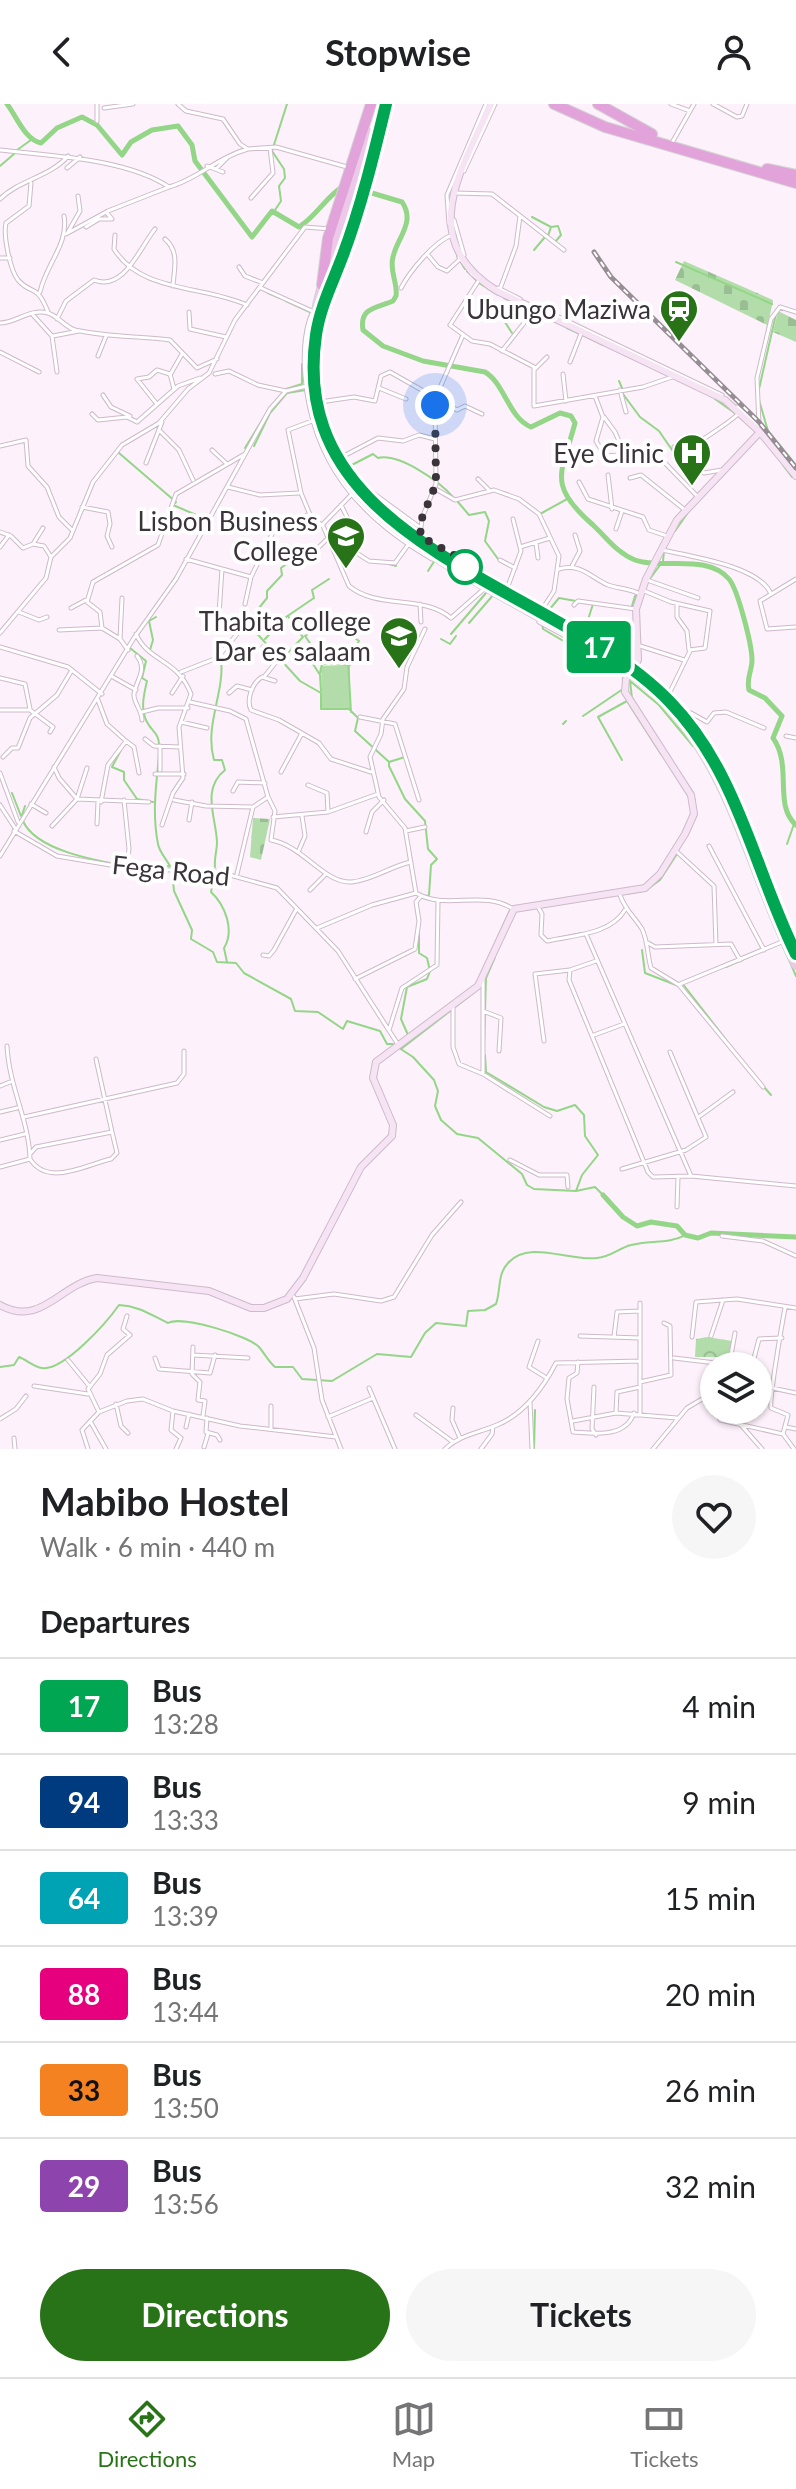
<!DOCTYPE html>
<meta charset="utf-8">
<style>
:root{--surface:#fff;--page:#f6f6f6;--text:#202124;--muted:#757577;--line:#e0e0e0;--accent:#287317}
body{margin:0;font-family:Lato,sans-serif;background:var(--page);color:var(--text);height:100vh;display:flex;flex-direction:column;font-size:30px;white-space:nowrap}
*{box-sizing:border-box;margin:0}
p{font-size:26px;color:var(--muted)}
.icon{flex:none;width:44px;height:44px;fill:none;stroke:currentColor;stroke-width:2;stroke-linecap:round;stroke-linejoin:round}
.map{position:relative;height:1345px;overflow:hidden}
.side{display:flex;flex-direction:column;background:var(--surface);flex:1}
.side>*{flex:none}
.badge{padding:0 16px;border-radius:6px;font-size:28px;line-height:52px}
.tools{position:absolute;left:700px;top:1248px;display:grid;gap:16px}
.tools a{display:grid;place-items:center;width:72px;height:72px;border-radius:50%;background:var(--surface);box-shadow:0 2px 6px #0004;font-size:40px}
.you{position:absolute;width:40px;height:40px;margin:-20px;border:6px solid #fff;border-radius:50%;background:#1a73e8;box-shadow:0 0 0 12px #1a73e833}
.map>.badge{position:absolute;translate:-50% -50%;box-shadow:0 0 0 4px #fff}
h2{padding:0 40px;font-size:30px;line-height:72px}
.round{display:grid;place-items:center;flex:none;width:84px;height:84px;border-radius:42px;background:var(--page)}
.head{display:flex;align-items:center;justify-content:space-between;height:136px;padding:0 40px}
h1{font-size:38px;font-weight:700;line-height:60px}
.action{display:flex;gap:16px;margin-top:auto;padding:16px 40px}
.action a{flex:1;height:92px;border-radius:48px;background:var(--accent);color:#fff;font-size:32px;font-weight:700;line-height:92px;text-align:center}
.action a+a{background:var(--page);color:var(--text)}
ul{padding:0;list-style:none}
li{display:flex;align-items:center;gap:24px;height:96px;padding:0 40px;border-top:2px solid var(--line)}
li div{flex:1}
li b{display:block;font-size:30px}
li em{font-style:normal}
li .badge{min-width:88px;font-weight:700;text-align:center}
header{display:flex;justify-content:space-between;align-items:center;height:104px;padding:0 40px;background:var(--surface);font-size:36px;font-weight:700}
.tabs{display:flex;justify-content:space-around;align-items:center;height:112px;border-top:2px solid var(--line);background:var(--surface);font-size:22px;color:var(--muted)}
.tabs a{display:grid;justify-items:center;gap:4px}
.tabs .on{color:var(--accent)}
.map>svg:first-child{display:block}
.cemetery{fill:url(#cemetery-stones)}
.park{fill:url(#park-crowns)}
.garden{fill:#b2ddaa}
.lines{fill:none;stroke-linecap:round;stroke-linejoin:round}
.stream{stroke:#94d687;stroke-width:2}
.river{stroke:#94d687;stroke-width:5}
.street-casing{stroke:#cdbaca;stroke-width:5}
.secondary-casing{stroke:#cdbaca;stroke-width:8}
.primary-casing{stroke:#d4d2d3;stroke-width:10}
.highway-casing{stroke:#d4d2d3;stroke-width:12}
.street{stroke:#fff;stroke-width:3}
.secondary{stroke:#f6e3f4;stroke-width:6}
.primary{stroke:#edc8e9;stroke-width:8}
.highway{stroke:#e1a3da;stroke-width:10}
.rail-casing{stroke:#968d95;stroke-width:5}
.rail{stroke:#fff;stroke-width:2;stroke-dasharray:6;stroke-linecap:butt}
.line-casing{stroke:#fff;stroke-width:18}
.line{stroke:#00a651;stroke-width:12}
.walk{stroke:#3a3339;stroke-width:8;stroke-dasharray:0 14.4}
.stop-dot{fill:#fff;stroke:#00a651;stroke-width:4}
.labels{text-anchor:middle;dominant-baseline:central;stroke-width:8;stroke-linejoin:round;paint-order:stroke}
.poi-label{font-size:26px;fill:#3a3339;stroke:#fff;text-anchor:end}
.street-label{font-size:26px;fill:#3a3339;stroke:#fff}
</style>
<header><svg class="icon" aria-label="back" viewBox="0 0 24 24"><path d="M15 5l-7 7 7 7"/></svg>Stopwise<svg class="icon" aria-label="person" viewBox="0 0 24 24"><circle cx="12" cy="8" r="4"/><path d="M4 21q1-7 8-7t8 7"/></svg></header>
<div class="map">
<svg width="796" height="1345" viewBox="0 0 796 1345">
<defs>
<pattern id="cemetery-stones" width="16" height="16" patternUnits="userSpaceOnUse" patternTransform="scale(2)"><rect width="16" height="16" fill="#b2ddaa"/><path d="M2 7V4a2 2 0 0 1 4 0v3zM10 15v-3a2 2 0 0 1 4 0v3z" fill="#9abe93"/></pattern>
<pattern id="park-crowns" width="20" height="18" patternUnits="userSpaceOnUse" patternTransform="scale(2)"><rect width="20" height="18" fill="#b2ddaa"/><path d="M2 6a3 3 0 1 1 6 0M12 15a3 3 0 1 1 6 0" fill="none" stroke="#9abe93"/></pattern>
</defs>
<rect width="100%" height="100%" fill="#fdf1fb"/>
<!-- cemetery -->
<path class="cemetery" d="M684,157L773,196L760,261L767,221L675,176Z
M778,207L796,216V238L773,228Z
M253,714L270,715L261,756L250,753Z"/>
<!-- park -->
<path class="park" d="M707,1233L732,1237L728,1253H695L696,1235Z"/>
<!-- garden -->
<path class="garden" d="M321,562H350V604L322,605Z"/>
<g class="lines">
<!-- stream -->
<path class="stream" d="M17,46L31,36
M0,62L14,50
M275,106L281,97L279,82L285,74L284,65L272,47L287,0
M532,113L551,123L548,132
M551,123L558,122L561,131L555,138
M449,125L456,149
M534,146L545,133
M457,152L465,165
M676,158L772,200
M467,167L477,177
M479,179L498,191
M268,189L280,194
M504,194L527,205
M286,197L312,209
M509,200L503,215L512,229
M531,207L547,215
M567,224L580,230
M583,231L603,241
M619,277L622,284
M286,285L302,280V260
M759,285L776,210
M623,290L640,313L659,327L690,372
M715,295L736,310
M759,296L768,327L796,361
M767,331L790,360
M254,342L270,309L287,289L306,286
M245,344L269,305
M119,349L176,398L173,401L208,416
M342,357L362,386
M783,361L792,373
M346,364L373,350L378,354C399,349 439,377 453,393
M364,389L374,400
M458,398L469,411L485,408L489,417L485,437L498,455
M540,410L569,394
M675,427L687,410
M429,440L444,449
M448,451L496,480
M297,452L281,464L282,471L267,487V494L250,515L251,523L300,577L321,589V605H349L358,614L355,627L388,657
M389,460L396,462
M428,467L435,456
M649,476L663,457L664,447
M171,480L178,469
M499,482L539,506
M635,499L637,491
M632,502L635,492
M549,506L559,494L576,497
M544,508L546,510
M288,512L292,518
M469,519L494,490
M542,520L543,525L623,572V585L583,612
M585,525L593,500
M451,530L486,489
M265,535L286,513L314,494L312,486L329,475
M441,535L450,540L456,532
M640,541L638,567L683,608
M582,543L591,548
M130,544L146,557L142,574L147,577C144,590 140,605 147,618C152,628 159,629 159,641
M150,546L153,536L149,517L156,513
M215,549L221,555C225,589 204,621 214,656H222L225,666C201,685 216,713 217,738C217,747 214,754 215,763
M281,556L303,533L297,526
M320,569L322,560L350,561
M321,587L320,571L313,560L319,552L305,532L330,516L359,537L348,556L351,608
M632,594L630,577L659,601L693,642
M563,620L566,617
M121,646L112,663L124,668V676L137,695L153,698
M668,650L695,696
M405,653L389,658V662L405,695L425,717L428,745L437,755L431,761L429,791L425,793
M622,656L598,613L627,597L661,650
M12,689L21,712
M22,711L25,702
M23,717C37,749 106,758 138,764
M787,740L794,720
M754,741L758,753
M152,764L170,762C166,755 159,747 158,740C152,710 156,682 159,652
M763,765L796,847
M172,767L174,787L192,826L191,835L213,848L217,858L236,859L244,869L291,895L295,907L318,908L343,925L347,917L380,927L387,940H393L413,953L434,976L438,987L435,1002L441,1016L457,1030L478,1034L522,1070L527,1081L534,1085L576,1087L595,1083L603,1091
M215,769L211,788C225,801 235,826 224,844L227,858
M649,784L660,776L677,750
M626,790L643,787
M768,807L796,872
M557,834L582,829
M496,838L511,804
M642,846L645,869L676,881
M726,863L753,851
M682,879L727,937
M408,931L401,915L407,883L427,875L430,867L427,854L419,849V828
M484,941L486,874L495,853
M401,945L472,890
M485,951L486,968L544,1003L557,1007L575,1001L584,1011L585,1032L598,1051L582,1071L576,1087
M764,983L771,991
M0,1263L14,1261L19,1253C27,1256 34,1263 42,1264C64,1267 107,1218 119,1201C139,1202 151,1211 168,1219C182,1211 249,1232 259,1243C265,1250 268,1257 275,1263H293L302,1275L332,1277L377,1250L411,1253L425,1229L436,1219L466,1222L468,1207L485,1206L496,1200C501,1186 497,1171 508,1159C529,1135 570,1158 597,1154C611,1153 619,1144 631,1141C649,1136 670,1140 685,1131
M534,1345L535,1306"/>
<!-- river -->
<path class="river" d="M7,0C17,13 25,36 41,39L57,24L82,13L97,21L122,51L131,38L152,26L178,22L192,41L195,57L252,133L272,107L299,123C318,111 326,92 345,81L402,98C416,118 397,134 393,153C389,167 398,179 396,192L393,197C377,204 359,203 363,226L383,242L423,257L485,268C505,280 508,313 531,323L560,309L571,312L575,319C562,369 546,380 593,421C607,434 617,449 635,456C663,466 707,449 729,475C738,486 752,541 752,556C752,567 746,574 749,586L765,594L782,612L773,634C793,662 773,701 796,721
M603,1091L623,1113L637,1122L651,1118L677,1122L685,1131L698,1134L711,1129L796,1133"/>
<defs>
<path id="street" d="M97,0V17
M178,0L186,7L223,15L240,40L248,45L276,43L347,63
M671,0L690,7
M713,0L737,13L742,12L747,0
M104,4L133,0
M673,37L694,0
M0,46C50,52 125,54 169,83C196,76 218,53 248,45
M207,62L223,68
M67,64L80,53
M217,64L227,54
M464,67L495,0
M31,79L29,102L6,119C3,131 10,166 18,176C32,192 36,178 48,208
M455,89L492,90L564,146
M251,94L273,69L270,44
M0,95C19,76 50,73 68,52
M454,116L464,151
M449,120L447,91L486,0
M86,123L99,115H112L107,109
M68,128L80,107L78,92
M66,130L108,107L169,83
M115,131L114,145C141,189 203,181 247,201
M165,135C180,148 174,165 173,182
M428,151L438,163L447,167L460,155
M459,153L472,170L490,184
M0,154H10
M239,163L245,172L263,179
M261,184L312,207
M401,184C410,167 434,138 452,131
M498,184L520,195
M500,185L516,142L520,112
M40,188C46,160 69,140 64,112
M317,200C304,219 303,250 305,272C312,358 359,413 432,455
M534,201L722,291
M189,208L190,225L226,233
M33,211L52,232L57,268
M57,215L66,197L94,176C124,188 140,143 155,125
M0,219C16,219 30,204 48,209C58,212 65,223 75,226C106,233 138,232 170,236L197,264L217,255
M450,221L472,237L490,240L534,263V302L643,283L675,272
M450,221L479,176
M53,232L79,227
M502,247L524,219L530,205
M0,248L39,268
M98,252L106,232
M570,258L582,227
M535,265L547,253
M215,270L229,267L258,281L286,287
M563,270L566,297
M170,271L182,250
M379,284L406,295
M620,286L626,308
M103,291L111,303L130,312
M595,292L603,313L596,337L605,352L647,349L666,360L697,392
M320,298L354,293L375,297L381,272L390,268L457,306L465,302L482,310
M156,299L137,275L149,273L157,266L170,270L174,285
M737,303L759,321
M324,309C337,354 363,395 403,421
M92,310L98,316L127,313L137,318L178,282L200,274
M604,313L615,328L625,351
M312,317L288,326L301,389L311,413L323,422L349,482C378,506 423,490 451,514L484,485
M759,321L757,274L771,215L780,203L796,208
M160,327L179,346L193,376
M0,342L26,336L28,362L47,383L59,413L72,426
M674,343L704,369L722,366
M700,344L699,338C712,329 726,321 737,311
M212,346L227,360
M338,355L378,334L403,337L419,331L435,335
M146,359L162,318
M608,371L612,405
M630,374L641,371L685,406
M478,375L490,387
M579,378L588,395L643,413L649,426L667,432
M228,383L260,391L299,389
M434,384L455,396L494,386L519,395L539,410L559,452L554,487L541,507
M365,387L373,389L418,422
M341,401L357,433L348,443
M82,403L108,408L110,420L107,432L112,443
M323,420L351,391
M616,425L622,407
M0,428L11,432L23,444L33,440L44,442L51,453
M420,433L422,414L436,380L435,295L463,231
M426,435L618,548L669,590L700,625L724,663L796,839
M536,439L538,454
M33,440L43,424
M0,443L9,431
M520,443L550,434
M662,446C689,452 760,462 771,490
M313,449L328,434
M337,453L349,444L369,457L395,459L408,441
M186,455L251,473L277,420L308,411
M500,456L515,464
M572,462L580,447L575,431
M559,465C581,459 590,473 608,481C619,485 629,484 640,490
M796,475L760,497L767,525L796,523
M647,476L698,494
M508,482L521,447L513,415
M642,486L671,498L710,507L705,544L689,546L687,527L677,513V500
M245,500L251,473
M420,500L421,518
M574,501L578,497L636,505
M71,504L86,496
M19,508L39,516L47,513
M219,510L222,465
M539,518L598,550
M425,525L407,563L404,585L383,615L381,630L370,653L379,693L405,724L416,789C446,807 483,785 513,805
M59,526L102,524
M0,529L46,474L51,453L70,434L93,378L122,341L159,319L188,285L209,269L235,216L305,123L330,125
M136,530C149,559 177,554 191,590L179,623L183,674L173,689L162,721
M120,535L122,494
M637,541L684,556
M0,543L68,563L102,590
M263,543L276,558L264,573
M128,546L120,535L102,524L100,508L87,498L93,478L158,441L176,390L245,350
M137,552C148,566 136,576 134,590C133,598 142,606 142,616
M181,568L217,554L238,529
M113,573L136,586
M0,574L25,580L30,605
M275,577L262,573C252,579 246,596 251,606L279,616L319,639L331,655L371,668
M172,589L183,572
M229,589L237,582L252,586
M669,590L690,547
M98,596L107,620L126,637L108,661L101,698
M190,598L230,607L246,615L268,693L275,707L271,736C304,742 324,780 352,778C373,776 391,762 411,758
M0,606H30L53,623L50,628
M142,608L158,604H188
M682,611L691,609L707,618L714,609L726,608L764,624
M360,613L395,620L419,696
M181,618L207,624
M786,632L796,634
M145,635L154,642L180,643
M126,637L134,643L139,669
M3,653L12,644H18L30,614L57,591L72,566
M54,663L59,674L77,695L149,698
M160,666V642
M281,668L302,629
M0,669L18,718
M155,670H184
M308,681L327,689L328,708
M233,687L238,678L265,679
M124,696L129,745L126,763
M174,696L206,702L253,703
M31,700L46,709
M0,701L15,724
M273,713L328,708L378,690
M189,716L192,698
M97,720L98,698
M52,722L77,695L87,664
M14,727L57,752L134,765L215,767L277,784L338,847L399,942
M406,727L425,723
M366,728L372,708L384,696
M709,742L764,846
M299,746L305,732L302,712
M676,747L714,782L716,841
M0,752L134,534L176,475L270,305L286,287L311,281
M237,770L253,703L268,693
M310,786L326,770
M620,791C625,806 634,812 642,825C648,837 647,850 651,864L679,881L763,983
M537,801L542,810L541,831L547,837C573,831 610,831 625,806
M317,824L372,801L416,789
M586,830L691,1072L796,1082
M648,839L655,843L731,840L740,856
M263,851L269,852L274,846L296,806
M570,866L569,876L648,1068L653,1073L691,1072
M355,875L415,845L419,817L416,798L421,792
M483,875V970
M680,880L784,837
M453,902V943L459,960L483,970L550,1012
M483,907L501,914L499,947
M389,926L402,884L437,861L438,797
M594,931L624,920
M544,937L535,870L570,866L596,857
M0,982L10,978
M0,1008L17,1004
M700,1012L733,988
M24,1013L177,979L184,970V947
M0,1036L25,1030
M30,1050L36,1043L112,1028L96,955
M30,1055C48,1083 85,1061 111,1055L117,1049L112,1028
M510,1056L539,1071H567L568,1083
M0,1063L30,1055C29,1016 9,983 7,942
M622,1065L686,1046L706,1033L670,948
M677,1103L678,1073
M722,1132L763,1137L796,1152
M294,1193L314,1244L322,1296L341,1345
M295,1195L334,1190L381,1197L394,1193L432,1131L461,1098
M640,1199V1310
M580,1232L640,1234
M711,1232L723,1196
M614,1233L617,1208L639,1207
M692,1233L696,1198L737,1195L796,1204
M538,1237L529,1263L545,1273
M193,1243L192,1270L200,1278L198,1296L205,1297L203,1312
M193,1251L248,1254
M155,1254L159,1265L210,1269L215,1251
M674,1254L741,1262
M68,1256L90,1283
M578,1258L577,1269L569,1274L567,1295L573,1328C593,1329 625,1335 634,1309
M729,1262L735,1229
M752,1262L759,1235L782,1234
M640,1278L671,1271L670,1222L664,1219
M758,1281L796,1289
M34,1282L88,1290
M594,1283L592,1325L596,1331
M369,1284L395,1345
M530,1298L532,1345
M116,1300L121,1322L128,1329
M271,1302V1325
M453,1304L452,1316L460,1334
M716,1306L720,1316L783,1330L794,1345
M173,1307L171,1326L181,1334L176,1345
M99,1308L88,1285L100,1270L107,1251L130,1231L123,1225L127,1212
M616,1308L617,1288L640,1283
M416,1311L453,1338
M328,1313L373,1294
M207,1314L206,1328L217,1331L220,1336
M0,1315L16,1305L26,1292
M90,1317L106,1345
M573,1317L616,1309L677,1314
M741,1321L762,1345
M186,1323L189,1310
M786,1323L796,1325
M783,1330L788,1311L771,1304C769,1295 782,1220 785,1204
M14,1334L15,1345
M204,1343L208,1330
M88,1345L82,1326L99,1308L127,1297L143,1295L173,1307L240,1322L336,1333
M445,1345C460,1331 478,1329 497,1321C524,1310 544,1282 556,1259L640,1257
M481,1345L492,1330L493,1323
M653,1345L687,1304L714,1288"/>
<path id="secondary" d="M491,0C461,67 415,135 497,187L725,296L760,328L796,372
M0,1201C41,1224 60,1180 97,1174L209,1187L251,1204H264L287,1195L303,1174L361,1063L392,1032L393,1021L373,974L376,958L478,882L514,805L645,784L660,770L685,730L694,710L691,691L625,588L626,575L638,556L636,505L646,475L677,416L760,328"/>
<path id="primary" d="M328,161L367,28
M323,178C264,387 415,440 565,528C602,550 639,571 668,602C735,675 752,775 796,861
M324,325C307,270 318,224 334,171
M400,423L425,439
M687,617L725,674L749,735"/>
<path id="highway" d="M554,0L605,23L796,79
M598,0L652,30
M767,65L796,71
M332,175L343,149L386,0
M322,181L328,134L371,0"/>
</defs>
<!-- street casing -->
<use href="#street" class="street-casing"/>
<!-- secondary casing -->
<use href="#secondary" class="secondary-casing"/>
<!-- primary casing -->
<use href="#primary" class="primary-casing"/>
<!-- highway casing -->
<use href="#highway" class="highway-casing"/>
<!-- street -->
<use href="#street" class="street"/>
<!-- secondary -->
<use href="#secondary" class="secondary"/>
<!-- primary -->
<use href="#primary" class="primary"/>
<!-- highway -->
<use href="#highway" class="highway"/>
<defs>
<path id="rail" d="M594,148L611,173L759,318L796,364"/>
</defs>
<!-- rail casing -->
<use href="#rail" class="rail-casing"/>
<!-- rail -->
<use href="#rail" class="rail"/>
</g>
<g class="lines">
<defs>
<path id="line" d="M386,0C374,50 361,103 343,151C333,178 320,203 316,231C285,443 556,479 670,598C738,668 754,765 796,850"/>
</defs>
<!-- line casing -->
<use href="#line" class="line-casing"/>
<!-- line -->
<use href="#line" class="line"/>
<!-- walk -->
<path class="walk" d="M435,301L436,380L422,414L420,432L465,457V463"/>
</g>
<!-- icons -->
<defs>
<symbol id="station-pin" viewBox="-11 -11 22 30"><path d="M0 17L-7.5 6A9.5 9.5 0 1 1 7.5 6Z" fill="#287317" stroke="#fff"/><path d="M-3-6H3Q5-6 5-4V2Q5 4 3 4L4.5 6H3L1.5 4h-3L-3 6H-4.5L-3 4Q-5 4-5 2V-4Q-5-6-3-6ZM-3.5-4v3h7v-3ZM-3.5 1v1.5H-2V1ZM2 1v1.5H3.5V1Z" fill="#fff"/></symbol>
<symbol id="hospital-pin" viewBox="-11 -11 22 30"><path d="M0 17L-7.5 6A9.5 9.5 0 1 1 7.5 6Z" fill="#287317" stroke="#fff"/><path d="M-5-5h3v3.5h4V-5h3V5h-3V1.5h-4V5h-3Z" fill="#fff"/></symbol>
<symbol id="university-pin" viewBox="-11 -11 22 30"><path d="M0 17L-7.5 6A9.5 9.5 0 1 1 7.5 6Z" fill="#287317" stroke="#fff"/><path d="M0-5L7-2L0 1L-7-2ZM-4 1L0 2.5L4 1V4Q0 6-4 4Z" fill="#fff"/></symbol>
</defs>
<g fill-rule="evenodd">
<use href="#station-pin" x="657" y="183" width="44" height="60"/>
<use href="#hospital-pin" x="670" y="327" width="44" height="60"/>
<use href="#university-pin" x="324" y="410" width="44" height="60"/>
<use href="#university-pin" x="377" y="510" width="44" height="60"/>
</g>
<!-- markers -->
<circle class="stop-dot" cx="465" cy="463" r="16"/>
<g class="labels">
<!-- poi labels -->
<g class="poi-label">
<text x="651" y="205">Ubungo Maziwa</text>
<text x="664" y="349">Eye Clinic</text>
<text x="318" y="417">Lisbon Business<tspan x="318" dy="30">College</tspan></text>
<text x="371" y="517">Thabita college<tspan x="371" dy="30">Dar es salaam</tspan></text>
</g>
<!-- street labels -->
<g class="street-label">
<text transform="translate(171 766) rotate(6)">Fega Road</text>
</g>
</g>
</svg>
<div class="tools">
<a><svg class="icon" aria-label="layers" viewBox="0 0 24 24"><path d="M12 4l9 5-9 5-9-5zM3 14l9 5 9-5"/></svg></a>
</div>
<div class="you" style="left:435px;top:301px"></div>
<b class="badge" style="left:599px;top:543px;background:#00a651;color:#fff">17</b>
</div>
<section class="side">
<div class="head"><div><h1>Mabibo Hostel</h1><p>Walk · 6 min · 440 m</p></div><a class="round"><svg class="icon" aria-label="heart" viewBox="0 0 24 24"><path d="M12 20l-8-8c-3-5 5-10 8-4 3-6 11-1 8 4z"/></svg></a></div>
<h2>Departures</h2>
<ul>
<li><span class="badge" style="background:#00a651;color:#fff">17</span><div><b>Bus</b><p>13:28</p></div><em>4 min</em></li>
<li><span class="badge" style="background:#003b80;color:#fff">94</span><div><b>Bus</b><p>13:33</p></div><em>9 min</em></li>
<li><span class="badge" style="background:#00a3b4;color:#fff">64</span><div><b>Bus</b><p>13:39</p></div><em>15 min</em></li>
<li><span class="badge" style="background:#e6007e;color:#fff">88</span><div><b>Bus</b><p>13:44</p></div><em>20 min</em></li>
<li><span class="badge" style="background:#f58220;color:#111">33</span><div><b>Bus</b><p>13:50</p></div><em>26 min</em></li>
<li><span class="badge" style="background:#8e44ad;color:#fff">29</span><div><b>Bus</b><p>13:56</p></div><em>32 min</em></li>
</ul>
<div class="action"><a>Directions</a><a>Tickets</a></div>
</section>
<nav class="tabs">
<a class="on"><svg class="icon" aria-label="directions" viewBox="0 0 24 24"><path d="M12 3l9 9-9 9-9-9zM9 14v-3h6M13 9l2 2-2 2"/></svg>Directions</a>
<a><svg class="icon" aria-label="map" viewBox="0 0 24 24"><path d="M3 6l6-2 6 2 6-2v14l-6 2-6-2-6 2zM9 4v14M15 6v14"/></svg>Map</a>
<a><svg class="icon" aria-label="tickets" viewBox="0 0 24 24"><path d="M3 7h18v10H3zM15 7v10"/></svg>Tickets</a>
</nav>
